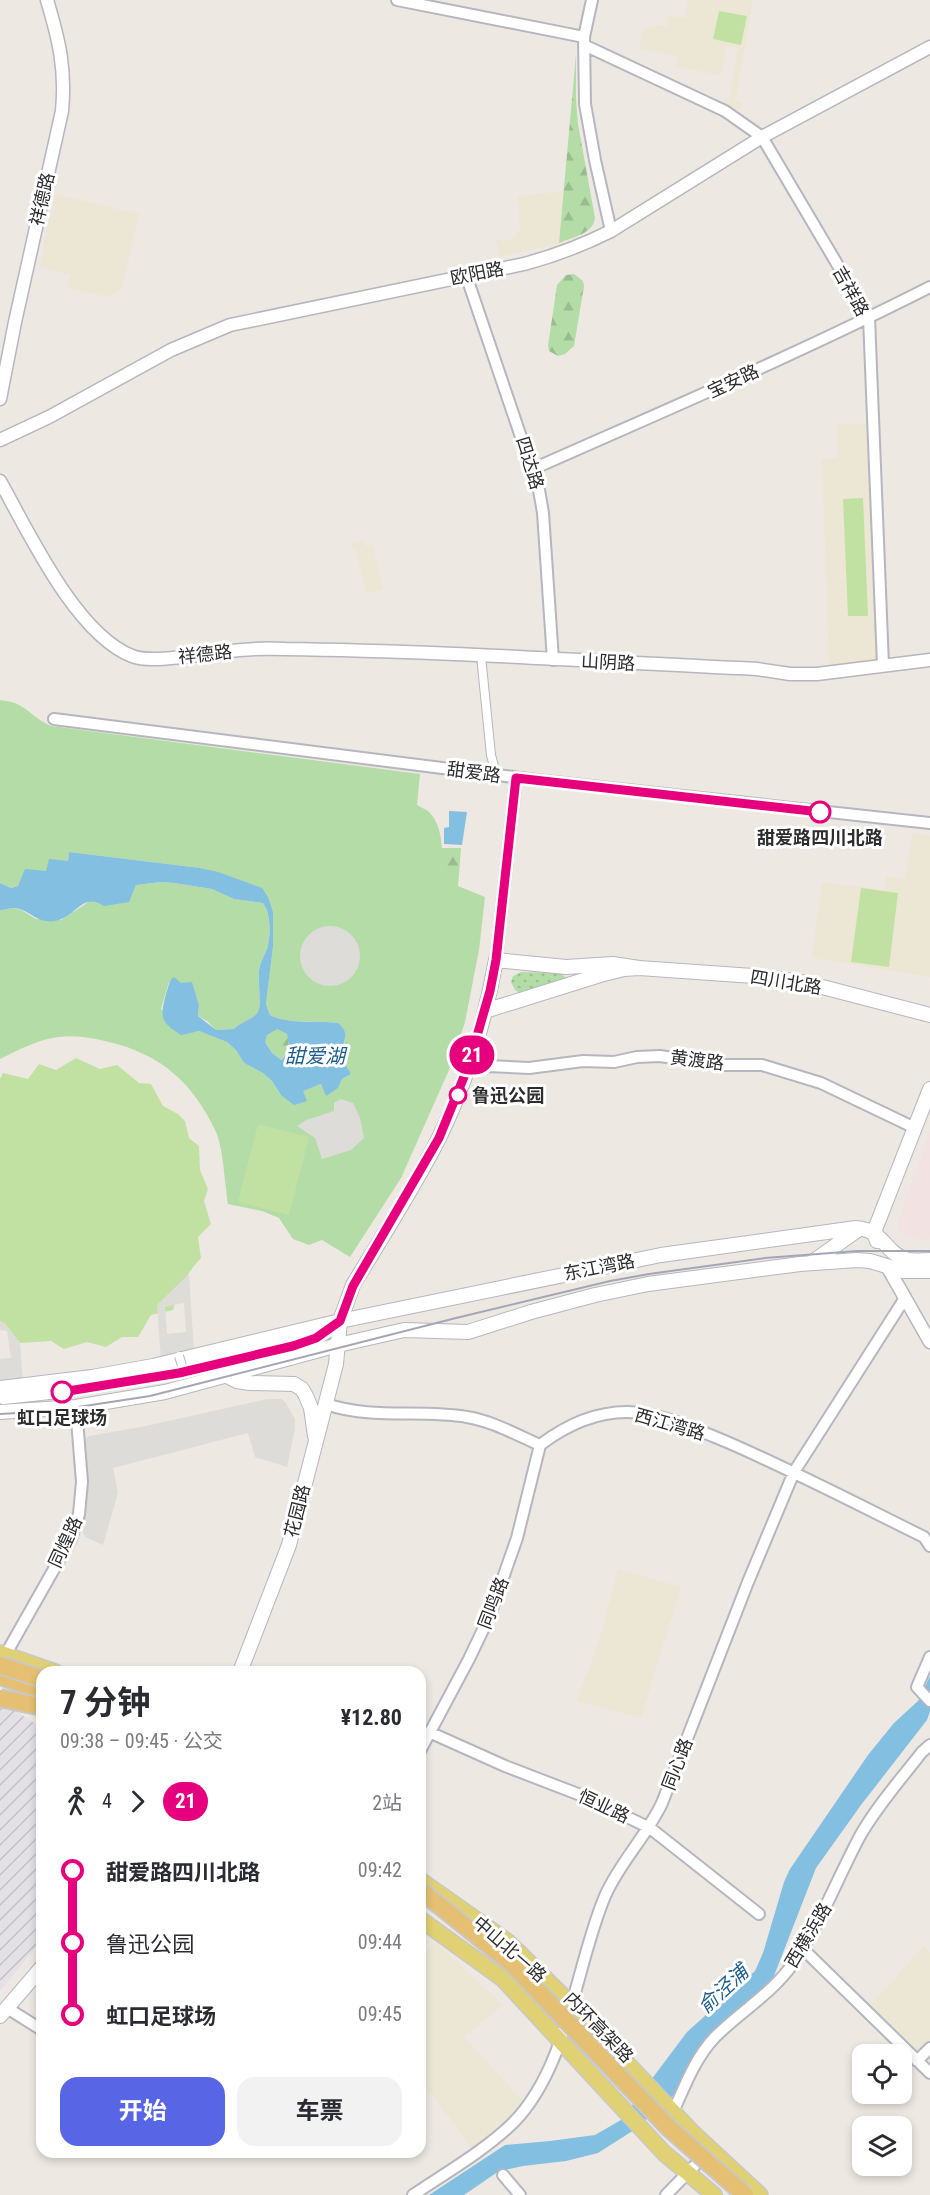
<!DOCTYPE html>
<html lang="zh">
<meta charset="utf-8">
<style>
:root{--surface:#fff;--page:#f2f2f3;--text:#2b2b33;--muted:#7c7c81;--accent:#5865e4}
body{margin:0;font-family:"Roboto Condensed","Noto Sans SC",sans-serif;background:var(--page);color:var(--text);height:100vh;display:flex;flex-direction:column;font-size:22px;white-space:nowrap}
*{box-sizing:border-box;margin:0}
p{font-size:20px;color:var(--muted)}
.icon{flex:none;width:33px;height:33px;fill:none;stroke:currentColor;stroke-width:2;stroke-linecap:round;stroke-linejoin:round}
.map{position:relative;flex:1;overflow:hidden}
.details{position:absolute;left:36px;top:1666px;width:390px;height:492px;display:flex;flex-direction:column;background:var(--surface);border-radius:18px;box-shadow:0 3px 9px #0003}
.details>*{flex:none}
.badge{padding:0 12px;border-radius:20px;font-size:21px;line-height:39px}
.controls{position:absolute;left:852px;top:2044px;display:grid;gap:12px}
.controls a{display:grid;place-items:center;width:60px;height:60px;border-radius:12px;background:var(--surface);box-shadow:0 3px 9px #0003;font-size:30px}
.map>.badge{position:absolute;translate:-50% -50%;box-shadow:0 0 0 3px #fff}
.legs{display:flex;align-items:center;gap:9px;height:66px;padding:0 24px;font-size:20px}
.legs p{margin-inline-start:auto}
.summary{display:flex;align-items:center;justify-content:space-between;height:102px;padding:0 24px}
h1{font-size:33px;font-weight:700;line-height:45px}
.action{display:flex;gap:12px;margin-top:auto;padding:12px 24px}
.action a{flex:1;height:69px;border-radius:18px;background:var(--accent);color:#fff;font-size:24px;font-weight:700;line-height:69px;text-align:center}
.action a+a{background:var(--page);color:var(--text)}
ul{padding:0 24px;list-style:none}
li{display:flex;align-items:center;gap:21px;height:72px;font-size:22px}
li i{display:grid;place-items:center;width:9px;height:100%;margin:0 8px;background:currentColor}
li i::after{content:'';width:15px;height:15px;margin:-8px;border:4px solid;border-radius:50%;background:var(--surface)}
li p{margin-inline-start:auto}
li:first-child i{background:linear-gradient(#0000 50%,currentColor 0)}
li:last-child i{background:linear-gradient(currentColor 50%,#0000 0)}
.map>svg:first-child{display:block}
.industrial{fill:url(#industrial-furrows)}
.education{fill:#ece6d4}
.medical{fill:#f2e2e1}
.grass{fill:url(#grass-dots)}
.forest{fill:url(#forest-firs)}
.park{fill:#b3dca6}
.pitch{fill:#c1e1a3}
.plaza{fill:#dddcd8;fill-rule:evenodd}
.water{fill:#83bfe0;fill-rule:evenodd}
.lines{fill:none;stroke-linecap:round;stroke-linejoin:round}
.pedestrian-casing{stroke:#b5b6bf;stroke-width:10}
.minor-casing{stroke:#b5b6bf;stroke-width:14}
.tertiary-casing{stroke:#b5b6bf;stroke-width:15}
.secondary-casing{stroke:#b5b6bf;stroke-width:16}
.primary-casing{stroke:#c8c8c8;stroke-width:18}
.trunk-casing{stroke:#c8c8c8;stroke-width:20}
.pedestrian{stroke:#fff;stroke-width:8}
.minor{stroke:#fff;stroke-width:10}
.tertiary{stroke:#fff;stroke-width:12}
.secondary{stroke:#fff;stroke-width:14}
.primary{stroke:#e0d174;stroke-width:15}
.trunk{stroke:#e5c072;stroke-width:16}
.rail{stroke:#a5a6b5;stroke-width:2}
.pedestrian-bridge-casing{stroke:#b5b6bf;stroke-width:10;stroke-linecap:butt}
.trunk-bridge-casing{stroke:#c8c8c8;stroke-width:20;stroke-linecap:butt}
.pedestrian-bridge{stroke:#fff;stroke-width:8}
.trunk-bridge{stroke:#e5c072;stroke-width:16}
.line-1-casing{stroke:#fff;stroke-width:14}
.line-1{stroke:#e6007e;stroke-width:9}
.stop-1-dot{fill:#fff;stroke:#e6007e;stroke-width:3}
.labels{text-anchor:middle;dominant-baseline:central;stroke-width:6;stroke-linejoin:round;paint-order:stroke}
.street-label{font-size:18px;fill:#2d2d2d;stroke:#fff}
.stop-label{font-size:18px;font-weight:bold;fill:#2d2d2d;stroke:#fff}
.water-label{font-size:20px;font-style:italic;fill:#1f5e8f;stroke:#fff}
</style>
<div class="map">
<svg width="930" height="2195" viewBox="0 0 930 2195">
<defs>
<pattern id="industrial-furrows" width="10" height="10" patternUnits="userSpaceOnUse" patternTransform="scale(1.5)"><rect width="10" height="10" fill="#e3e1e6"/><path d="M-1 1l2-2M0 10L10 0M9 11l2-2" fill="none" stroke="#c3c1c6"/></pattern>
<pattern id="grass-dots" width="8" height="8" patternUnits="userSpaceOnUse" patternTransform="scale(1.5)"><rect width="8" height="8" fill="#b3dca6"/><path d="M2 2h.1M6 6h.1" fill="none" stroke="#9abd8f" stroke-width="1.8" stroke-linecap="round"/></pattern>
<pattern id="forest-firs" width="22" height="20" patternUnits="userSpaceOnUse" patternTransform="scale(1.5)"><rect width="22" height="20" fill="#b3dca6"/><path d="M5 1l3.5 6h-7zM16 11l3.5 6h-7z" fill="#9abd8f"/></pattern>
</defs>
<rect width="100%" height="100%" fill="#ede9e2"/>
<!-- industrial -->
<path class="industrial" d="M3,1703L42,1728V1940L0,1991V1706Z"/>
<!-- education -->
<path class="education" d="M688,0H753L735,101L742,103L741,111L723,107L724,99L729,100L738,48L726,46L721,75L677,67L678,56L639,49L643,30L658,25L667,27L669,16L685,18Z
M563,191L559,243L499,257L496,240L507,241L513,239L520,229L518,196Z
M55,194L139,214L122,288L108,297L67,288L70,275L39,267Z
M870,423L879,660L829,668L822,459L838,458L837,425Z
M364,540L366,546L373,545L383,589L366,593L356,549H353L352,543Z
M912,833L930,836V977L812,958L822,882L884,890L886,876L905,879Z
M618,1569L681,1587L641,1718L577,1701L601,1634Z
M435,1942L503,2005L464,2037L522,2100L509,2118L473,2150L420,2078V1957Z
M924,1946L930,1953V2041L919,2052L870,2005Z"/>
<!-- medical -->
<path class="medical" d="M930,1131V1239L918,1240L900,1232L898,1223Z"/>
<!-- grass -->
<path class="grass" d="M521,972L561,973L566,978L565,981L520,993L515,990L511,982L513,976Z"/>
<!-- forest -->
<path class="forest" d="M576,54V100L578,124L595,218C593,234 573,237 559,243Z
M574,274L583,281L584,286L574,346L565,354L558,356L549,351L548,346L557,285L566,275Z
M442,848H461L458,887L447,882L441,876Z
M277,1029L287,1034C289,1046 290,1052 280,1060L272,1053L265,1042L266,1035Z"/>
<!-- park -->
<path class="park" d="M0,700C28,703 27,715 51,726L420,774L417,805C420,807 426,809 429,812C444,826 443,857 441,876L448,882L485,897L479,950L465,1022L449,1070L401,1178L350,1257L322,1240L309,1245L293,1239L279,1218L262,1211L228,1204C225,1186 223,1147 216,1132C194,1084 161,1054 109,1042C93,1038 76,1035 59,1037C38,1039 19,1050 0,1059V910L13,908L21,910L36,919L61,920L90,901L132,894L136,885L161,882L174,883L212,889L234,899L263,903C271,913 271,936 267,949C264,957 260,962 259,971C258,981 261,1002 259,1009C256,1020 240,1021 234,1029L216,1030L207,1021L198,1016L199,1005L192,983L186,984L169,982L161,1009L191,1032L199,1031L227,1042L236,1050L244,1063L263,1073L272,1081L281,1095L302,1091L321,1084L326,1095L338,1088L342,1079L351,1074C348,1068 343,1062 342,1056C342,1042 351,1034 338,1023C317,1020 289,1025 270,1015L266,1004L273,947V912L256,886C237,880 219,872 200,868L69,852L68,861L46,871L22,879L18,886L11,888L0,883Z"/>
<!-- pitch -->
<path class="pitch" d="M719,11L747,16L741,45L713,39Z
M863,498L868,616H848L843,499Z
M861,888L898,893L889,967L851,962Z
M76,1058L100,1069L117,1065L139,1083L151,1084L163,1106L178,1114L185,1121L189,1138L199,1146L200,1170L208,1189L204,1201L211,1224L198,1237L201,1258C186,1274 179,1289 173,1310L151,1315L138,1337H122L106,1347L87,1342L64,1349L51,1341L20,1343L5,1324L0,1321V1079L3,1073L28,1079L39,1064L56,1070Z
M258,1124L309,1137L289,1215L238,1202Z"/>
<!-- plaza -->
<path class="plaza" d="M300 956a30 30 0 1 1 60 0a30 30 0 1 1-60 0Z
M341,1099L353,1103L360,1118L364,1138L351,1150L322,1159L315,1138L297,1126L306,1120L334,1111V1103Z
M189,1274L194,1352L161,1360L157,1305ZM184,1303L186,1332L167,1334L165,1307Z
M0,1321L5,1324L20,1343L23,1383L0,1385V1359L11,1358L7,1331L0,1330Z
M267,1399H281L286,1403L295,1419V1429L287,1467L255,1457L248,1433L113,1468L118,1493L103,1545L87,1538L83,1533L82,1524L86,1496L84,1443L86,1438L89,1436L146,1426Z"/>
<!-- water -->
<path class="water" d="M449,811L467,812L462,845L444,844V828L449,827Z
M69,852L200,868L218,872L262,888L268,897L273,912V947L266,1004L270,1015C289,1025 317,1020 338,1023C352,1034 341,1042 342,1056C343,1062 348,1068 351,1074L342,1079L338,1088L326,1096L321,1084L303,1091L307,1101L294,1105L281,1095L272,1081L263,1073L244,1063L236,1050L227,1042L199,1031L181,1035C160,1022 160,1017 166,994C169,986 168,982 174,977L181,983L192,982L199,1005L198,1016L216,1030L234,1029C240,1021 256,1020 259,1009C261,1002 258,981 259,971C260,962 264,957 267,949C271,936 271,913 263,903L234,899L212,889L174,883L161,882L136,885L129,902L104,906C84,892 76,915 59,920C37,926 32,910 14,908C10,908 4,910 0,910V883L11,888L18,886L25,869L46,871L49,859L68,861ZM277,1029L287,1034C289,1046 290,1052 281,1060L272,1053L265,1042L267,1035Z
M930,1676V1711L927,1720L861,1805L816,1868L772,1981L715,2030L697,2051L676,2093L634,2130L598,2153L566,2161L523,2166L499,2171L464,2195H429L505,2145L550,2141L595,2135L621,2120L687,2032L755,1971L763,1953L784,1882L790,1869L868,1755L894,1723L918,1701Z"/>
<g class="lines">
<defs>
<path id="pedestrian" d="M481,656L491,755L496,774"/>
<path id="minor" d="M397,0L584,37
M592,0L584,37L585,104L595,160L611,231
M584,45L725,111L762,137L869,318L883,665
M466,275L539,490L543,513L553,660
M533,469C666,410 800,353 930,287
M54,719L545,781L930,823
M496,960L516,778
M468,1067L488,1066L529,1068L583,1061L614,1062L637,1057L660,1056L719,1065H762L821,1083L915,1128
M326,1404C373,1420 420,1409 467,1417C492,1421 517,1435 540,1445
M540,1445C565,1426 594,1412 627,1412C659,1412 698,1430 727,1442C794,1471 859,1505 924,1537L930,1546
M930,1657L917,1687L930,1701
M3,1659L71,1539L79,1514L82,1482L76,1407
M429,1732L505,1766L583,1796L650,1828L759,1914
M420,1751L469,1659L490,1615L517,1538L540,1445
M803,1949L930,2073
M7,2008L42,2030
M917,2061L930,2048
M673,2112C685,2086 695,2058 715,2037C740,2012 771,1994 792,1965C820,1925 837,1879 860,1836C877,1806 901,1779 922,1752L930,1745
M503,2175L520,2195
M413,2195C447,2172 484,2151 513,2123C569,2066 575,1967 605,1896C620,1862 646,1837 662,1803L748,1582L794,1472L905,1298
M666,2195L706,2154"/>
<path id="tertiary" d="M0,399L15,322L62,111C66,69 59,40 47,0
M0,440L49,417L171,350L230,325L524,264C554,256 583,245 611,231L762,137L930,47
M0,481C29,533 76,634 132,656C151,664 200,654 222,652C243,649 264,648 285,649C442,651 600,662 757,669L790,674H817L930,660
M888,1268L930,1342"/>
<path id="secondary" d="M485,1011L600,975L624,969L639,968L767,977L807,983L930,1015
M877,1241L874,1232L930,1089
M811,1263L859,1229
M227,1376L237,1381L250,1383L294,1384L302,1389L306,1396L311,1408L315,1436
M0,1388L92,1377L153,1366L340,1321L661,1255L856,1228C884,1230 884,1252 905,1259C913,1262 922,1260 930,1260
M3,1397C105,1388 203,1368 303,1343L316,1338L334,1326
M0,1412L76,1407L165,1392L338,1345L404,1330L468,1332L531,1312L595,1295L648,1284L800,1264L857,1260L870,1261L903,1271H930
M240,1672L289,1545L336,1364L340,1321L353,1285C382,1237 413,1189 439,1138C466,1083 485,1021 496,960L566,967L613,964L639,968
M0,2016L42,1967"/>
<path id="primary" d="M0,1653L55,1672
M420,1880L508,1942L571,2004L691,2131L760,2195
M420,1919L503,1979L664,2153L714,2195"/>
<path id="trunk" d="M0,1676L42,1691"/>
</defs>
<!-- pedestrian casing -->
<use href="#pedestrian" class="pedestrian-casing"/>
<!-- minor casing -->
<use href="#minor" class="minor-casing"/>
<!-- tertiary casing -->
<use href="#tertiary" class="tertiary-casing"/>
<!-- secondary casing -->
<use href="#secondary" class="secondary-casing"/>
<!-- primary casing -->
<use href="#primary" class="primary-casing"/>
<!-- trunk casing -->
<use href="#trunk" class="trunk-casing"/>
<!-- pedestrian -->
<use href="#pedestrian" class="pedestrian"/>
<!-- minor -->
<use href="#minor" class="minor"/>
<!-- tertiary -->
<use href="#tertiary" class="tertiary"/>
<!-- secondary -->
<use href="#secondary" class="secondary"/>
<!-- primary -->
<use href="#primary" class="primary"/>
<!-- trunk -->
<use href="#trunk" class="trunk"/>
<!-- rail -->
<path class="rail" d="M0,1414L52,1411L150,1396L456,1318L610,1281L649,1274L765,1258L857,1251H930"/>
<defs>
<path id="pedestrian-bridge" d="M179,1356L184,1372"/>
<path id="trunk-bridge" d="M0,1665L42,1679
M0,1698L42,1707
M420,1890L511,1963L669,2128L745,2195"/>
</defs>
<!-- pedestrian-bridge casing -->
<use href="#pedestrian-bridge" class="pedestrian-bridge-casing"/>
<!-- trunk-bridge casing -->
<use href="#trunk-bridge" class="trunk-bridge-casing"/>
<!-- pedestrian-bridge -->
<use href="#pedestrian-bridge" class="pedestrian-bridge"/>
<!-- trunk-bridge -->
<use href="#trunk-bridge" class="trunk-bridge"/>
</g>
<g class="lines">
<defs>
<path id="line-1" d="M62,1392L179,1373L293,1346L316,1338L340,1321L353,1286L439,1138L468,1067L490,991L496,960L516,778L820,812"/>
</defs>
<!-- line-1 casing -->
<use href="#line-1" class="line-1-casing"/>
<!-- line-1 -->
<use href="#line-1" class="line-1"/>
</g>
<!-- markers -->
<g class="stop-1-dot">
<circle cx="820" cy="812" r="10"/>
<circle cx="458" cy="1095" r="8"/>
<circle cx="62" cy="1392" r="10"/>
</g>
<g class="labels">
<!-- street labels -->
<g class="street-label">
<text transform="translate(42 199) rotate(-77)">祥德路</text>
<text transform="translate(477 273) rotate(-11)">欧阳路</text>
<text transform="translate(851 291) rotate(61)">吉祥路</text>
<text transform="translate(733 381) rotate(-25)">宝安路</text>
<text transform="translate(530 463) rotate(73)">四达路</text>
<text transform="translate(205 654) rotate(-6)">祥德路</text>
<text transform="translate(608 662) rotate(3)">山阴路</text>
<text transform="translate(474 772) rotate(8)">甜爱路</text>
<text transform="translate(786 982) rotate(9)">四川北路</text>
<text transform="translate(697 1060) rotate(7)">黄渡路</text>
<text transform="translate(599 1267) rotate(-11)">东江湾路</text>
<text transform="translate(670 1424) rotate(16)">西江湾路</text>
<text transform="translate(297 1511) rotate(-76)">花园路</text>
<text transform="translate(65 1542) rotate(-65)">同煌路</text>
<text transform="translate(493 1603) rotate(-69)">同鸣路</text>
<text transform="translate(677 1764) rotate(-69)">同心路</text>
<text transform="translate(604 1806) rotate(25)">恒业路</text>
<text transform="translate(808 1935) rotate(-59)">西横浜路</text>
<text transform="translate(510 1949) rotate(41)">中山北一路</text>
<text transform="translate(599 2027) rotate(46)">内环高架路</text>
</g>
<!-- stop labels -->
<g class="stop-label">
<text x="820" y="837">甜爱路四川北路</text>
<text x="472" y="1095" text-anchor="start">鲁迅公园</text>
<text x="62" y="1417">虹口足球场</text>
</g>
<!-- water labels -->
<g class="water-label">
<text x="315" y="1056">甜爱湖</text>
<text transform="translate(723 1989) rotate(-43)">俞泾浦</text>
</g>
</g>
</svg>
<div class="controls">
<a><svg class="icon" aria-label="locate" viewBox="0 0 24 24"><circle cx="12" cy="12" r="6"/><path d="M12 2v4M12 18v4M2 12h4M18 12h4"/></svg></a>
<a><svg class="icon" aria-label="layers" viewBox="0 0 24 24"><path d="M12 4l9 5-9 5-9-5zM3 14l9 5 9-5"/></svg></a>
</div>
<b class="badge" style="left:472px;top:1055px;background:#e6007e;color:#fff">21</b>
<section class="details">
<div class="summary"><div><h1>7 分钟</h1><p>09:38 – 09:45 · 公交</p></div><b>¥12.80</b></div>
<div class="legs"><svg class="icon" aria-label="walk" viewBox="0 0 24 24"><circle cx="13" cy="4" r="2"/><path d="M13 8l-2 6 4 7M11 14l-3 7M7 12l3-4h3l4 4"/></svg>4<svg class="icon" aria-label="forward" viewBox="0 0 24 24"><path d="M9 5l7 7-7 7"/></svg><b class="badge" style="background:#e6007e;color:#fff">21</b><p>2站</p></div>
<ul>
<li><i style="color:#e6007e"></i><b>甜爱路四川北路</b><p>09:42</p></li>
<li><i style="color:#e6007e"></i><span>鲁迅公园</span><p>09:44</p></li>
<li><i style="color:#e6007e"></i><b>虹口足球场</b><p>09:45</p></li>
</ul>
<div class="action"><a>开始</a><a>车票</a></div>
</section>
</div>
